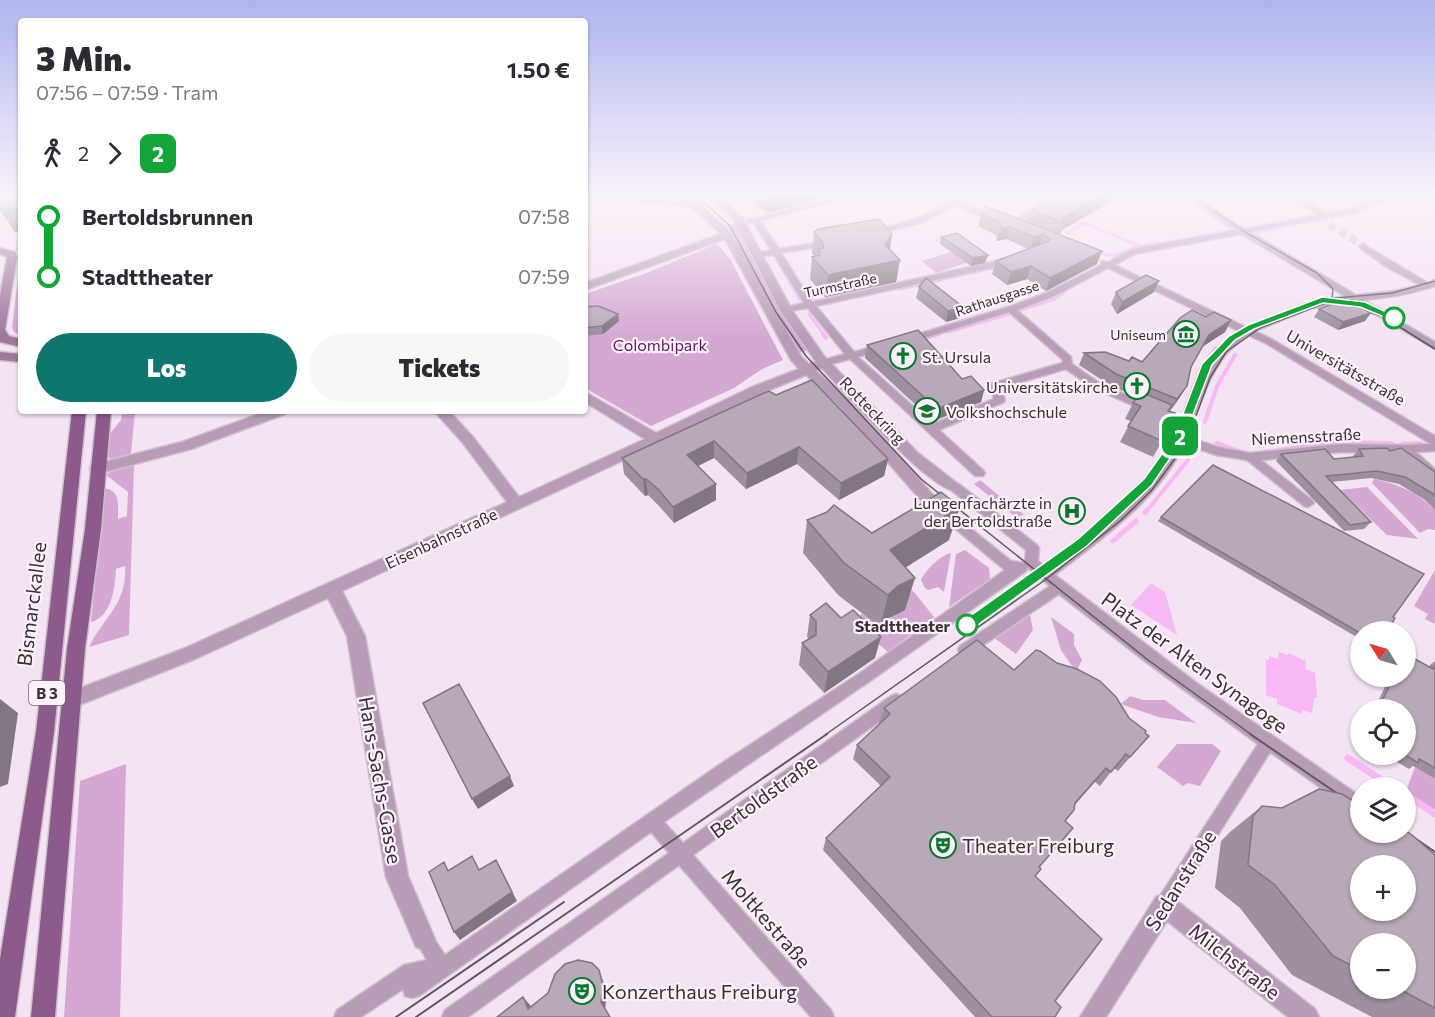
<!DOCTYPE html>
<html lang="de">
<meta charset="utf-8">
<style>
:root{--surface:#fff;--page:#f7f7f7;--text:#2b2b33;--muted:#7c7c81;--accent:#0f766e}
body{margin:0;font-family:Commissioner,sans-serif;background:var(--page);color:var(--text);height:100vh;display:flex;flex-direction:column;font-size:22px;white-space:nowrap}
*{box-sizing:border-box;margin:0}
p{font-size:20px;color:var(--muted)}
.icon{flex:none;width:33px;height:33px;fill:none;stroke:currentColor;stroke-width:2;stroke-linecap:round;stroke-linejoin:round}
.map{position:relative;flex:1;overflow:hidden}
.drawer{position:absolute;left:18px;top:18px;width:570px;height:396px;display:flex;flex-direction:column;background:var(--surface);border-radius:6px;box-shadow:0 2px 4px #0004}
.drawer>*{flex:none}
.badge{padding:0 12px;border-radius:9px;font-size:21px;line-height:39px}
.needle{width:39px;rotate:307deg}
.tools{position:absolute;left:1350px;top:621px;display:grid;gap:12px}
.tools a{display:grid;place-items:center;width:66px;height:66px;border-radius:50%;background:var(--surface);box-shadow:0 2px 4px #0004;font-size:30px}
.map>.badge{position:absolute;translate:-50% -50%;box-shadow:0 0 0 3px #fff}
.legs{display:flex;align-items:center;gap:9px;height:66px;padding:0 18px;font-size:20px}
.legs p{margin-inline-start:auto}
.head{display:flex;align-items:center;justify-content:space-between;height:102px;padding:0 18px}
h1{font-size:33px;font-weight:800;line-height:45px}
.action{display:flex;gap:12px;margin-top:auto;padding:12px 18px}
.action a{flex:1;height:69px;border-radius:36px;background:var(--accent);color:#fff;font-size:24px;font-weight:800;line-height:69px;text-align:center}
.action a+a{background:var(--page);color:var(--text)}
ul{padding:0 18px;list-style:none}
li{display:flex;align-items:center;gap:21px;height:60px;font-size:22px}
li i{display:grid;place-items:center;width:9px;height:100%;margin:0 8px;background:currentColor}
li i::after{content:'';width:15px;height:15px;margin:-8px;border:4px solid;border-radius:50%;background:var(--surface)}
li p{margin-inline-start:auto}
li:first-child i{background:linear-gradient(#0000 50%,currentColor 0)}
li:last-child i{background:linear-gradient(currentColor 50%,#0000 0)}
.map>svg:first-child{display:block}
.green{fill:#d5a8d3}
.water{fill:#f8b7f6}
.lines{fill:none;stroke-linecap:round;stroke-linejoin:round}
.stream-far3{stroke:#f8b7f6;stroke-width:3}
.stream-far2{stroke:#f8b7f6;stroke-width:4}
.stream-far1{stroke:#f8b7f6;stroke-width:5}
.stream{stroke:#f8b7f6;stroke-width:7}
.pedestrian-tunnel{stroke:#cebfcd;stroke-width:8;stroke-dasharray:8 4.5;stroke-linecap:butt}
.pedestrian-casing{stroke:#cebfcd;stroke-width:3}
.minor-casing{stroke:#cebfcd;stroke-width:3}
.secondary-casing{stroke:#cebfcd;stroke-width:3}
.primary-casing{stroke:#cebfcd;stroke-width:3}
.pedestrian{fill:#b89cb7;fill-rule:evenodd}
.minor{fill:#b89cb7;fill-rule:evenodd}
.secondary{fill:#9f769d;fill-rule:evenodd}
.primary{fill:#8c5b8b;fill-rule:evenodd}
.tram-far1{stroke:#605860;stroke-width:1.5}
.tram{stroke:#605860;stroke-width:2}
.wall{fill:#9e909e;fill-rule:evenodd}
.shaded-wall{fill:#817681}
.building{fill:#b8a8b8;stroke:#817681;stroke-width:1.5;fill-rule:evenodd}
.line-1{fill:#13a538;stroke:#fff;stroke-width:1.5}
.stop-1-dot{fill:#fff;stroke:#13a538;stroke-width:3}
.labels{text-anchor:middle;dominant-baseline:central;stroke-width:4.5;stroke-linejoin:round;paint-order:stroke}
.far-street-label{font-size:14px;fill:#373137;stroke:#fdf2fc}
.far-poi-label{font-size:14px;fill:#373137;stroke:#fdf2fc;text-anchor:end}
.shield{fill:#fdf2fc;stroke:#726b72;stroke-width:1.5}
.shield-label{font-size:15px;font-weight:bold;fill:#373137}
.park-label{font-size:16px;fill:#601661;stroke:#fdf2fc}
.poi-label{font-size:16px;fill:#373137;stroke:#fdf2fc;text-anchor:start}
.street-label{font-size:16px;fill:#373137;stroke:#fdf2fc}
.stop-label{font-size:16px;font-weight:bold;fill:#373137;stroke:#fdf2fc;text-anchor:end}
.near-street-label{font-size:20px;fill:#373137;stroke:#fdf2fc}
.near-poi-label{font-size:20px;fill:#373137;stroke:#fdf2fc;text-anchor:start}
</style>
<div class="map">
<svg width="1435" height="1017" viewBox="0 0 1435 1017">
<rect width="100%" height="100%" fill="#f4e3f3"/>
<!-- green -->
<path class="green" d="M736,223L810,350L797,353L724,227Z
M717,244L730,259L783,360L762,369L734,388L651,426L585,388V294L641,275Z
M18,246H21V336L14,332L12,327L20,261L19,251L16,249Z
M954,251L960,258L969,262L936,273L922,261Z
M122,411H135L131,453L126,457L111,459L105,455L107,437L121,420Z
M129,464L134,466L129,635L89,647C105,615 127,605 125,566L116,569C115,587 112,617 91,622L104,488C121,491 118,504 118,519L127,516L128,492L106,475L118,466Z
M1374,479C1398,484 1417,492 1435,510V530L1428,529L1420,533L1372,483Z
M980,480L1001,497L999,499L1024,514L1017,518L974,484Z
M1367,487L1418,539L1387,535L1340,490Z
M965,550L989,568L990,579L949,607L956,554Z
M951,553L944,592L938,587L928,590L924,587L921,579C927,569 939,556 951,553Z
M1435,570V624L1425,619L1428,614L1414,606Z
M903,585L914,592L934,617L888,652L852,622L862,614L881,626L894,615Z
M1030,615L1033,630L1016,654L993,637Z
M1051,617L1074,634V645L1082,660L1076,672L1061,650Z
M1130,696L1143,700H1165L1196,723L1158,717L1121,704Z
M1177,744H1212L1221,751L1200,786L1188,783L1183,786L1157,767Z
M126,764L120,1017H64L80,781Z
M1415,767L1435,779V810L1406,791Z"/>
<!-- water -->
<path class="water" d="M1151,583L1165,592L1177,635L1131,605Z
M1279,652L1288,655V653L1306,661L1305,669L1315,673L1317,698H1314L1312,713L1303,710L1302,714L1277,704V699L1266,695V659L1269,660V656L1278,659Z"/>
<g class="lines">
<!-- stream-far3 -->
<path class="stream-far3" d="M735,194L759,210
M1180,194L1233,230
M811,203L837,196
M966,203L983,194
M1340,217L1401,194
M1013,220L1051,198
M1256,232L1318,220
M1067,233L1084,223L1139,246
M1096,252L1113,256L1139,246L1189,239
M776,258L800,300
M901,289L997,267
M1018,311L1055,299L1072,286
M809,314L824,335
M948,332L1010,314
M935,335L939,334"/>
<!-- stream-far2 -->
<path class="stream-far2" d="M823,334L826,338
M925,338L939,334
M1182,418L1200,370L1216,348
M1205,422L1217,386L1235,355
M1217,443L1244,453
M1402,444L1421,443
M1264,452L1339,442L1392,443
M1114,510L1147,477L1168,449
M1146,512L1188,460"/>
<!-- stream-far1 -->
<path class="stream-far1" d="M1145,513L1147,510
M1113,541L1136,521"/>
<!-- stream -->
<path class="stream" d="M1348,758L1394,788
M1406,795L1435,814"/>
<!-- pedestrian-tunnel -->
<path class="pedestrian-tunnel" d="M1329,224L1363,246"/>
<defs>
<path id="pedestrian" d="M845,194H859L760,221L779,249L829,241L833,243L829,245L781,253L812,302L1010,258L1014,261L1010,264L816,306L854,352L882,344L885,345V349L858,357L933,424L994,399L989,386L990,384L1062,363L1063,360L1009,312L908,343L905,342V338L1008,307L1046,293L1101,265V261L1108,262L1133,249L1235,230L1182,194H1191L1244,229L1318,215L1285,194H1295L1326,213L1349,209L1388,194H1399L1354,213L1250,232L1356,295L1395,291L1420,285L1385,266L1360,248L1359,246L1363,244L1428,283L1435,280V286C1412,294 1388,298 1364,300L1435,342V349L1353,301L1311,308L1255,331L1273,340L1435,436V451L1416,452L1435,469V479L1431,478L1403,453L1341,452L1261,460L1312,500L1314,503L1308,507L1304,506L1247,460L1216,455L1184,444C1159,500 1102,538 1055,575L1198,684L1360,796V813L1354,811L1270,752L1170,911L1164,914L1158,911L1155,905L1158,899L1258,744L1146,662L1059,594L970,654L965,656L960,654L958,650L960,646L1050,586L1027,567L1026,571L870,681L664,822L683,843L891,696L896,694L901,696L903,701L901,706L693,855L831,1010L834,1017H811L679,865L468,1017H442L445,1010L669,853L651,832L419,996L412,998L405,996L403,989L361,1017H334L337,1010L404,965L427,960L415,939L418,933L424,930L430,933L445,955L719,765L860,673L1005,570L940,516L938,513L940,510H948L1011,561L1025,563L1026,550L951,490L949,487L951,484H959L1037,545L1039,548L1038,561L1046,568C1098,528 1155,489 1180,426L1093,388L1066,369L1000,388L1005,400L1004,402L939,430L983,470L985,473L983,476H975L850,359L824,366L820,365V361L845,354L808,308L783,312V308L804,303L774,255L754,257V253L771,250L753,222L749,223L745,221ZM1241,234L1345,296L1304,304L1248,328L1115,265L1135,254ZM1108,268L1241,332C1209,351 1196,386 1183,419L1101,384L1072,364L1071,357L1017,310L1052,297ZM1248,335L1267,344L1431,444L1406,445L1341,444L1250,453L1218,447L1187,437L1193,425L1192,423C1205,390 1216,355 1248,335Z
M929,194H940L955,200L967,194H978L962,203L1000,219L993,221L956,206L921,223L872,235L868,233L915,219L949,203Z
M1058,194H1068L1015,227L1008,225Z"/>
<path id="minor" d="M585,194H627L685,200L679,194H690L733,235L802,358L809,364L816,362L780,310L733,218L706,194H717L742,217L792,310L824,356L918,453L962,487L960,491C935,498 842,390 822,368L816,371L847,398L936,498L938,502L936,506H926L837,404L806,375L762,393L609,467L342,591L365,636L408,876L435,939L432,947L424,950L416,947L386,877L347,636L328,598L195,659L79,705L73,707L67,705L64,699L67,693L183,649L507,502L463,443L434,411H449L473,437L519,497L645,439L585,402V392L656,433L752,387L799,369L791,360L725,239L585,290V283L721,234L692,207L626,200H585Z
M267,411H287L285,414L191,449L97,474L90,469L92,465L182,442Z
M1164,894L1172,897L1315,1009L1319,1017H1288L1167,921L1106,1017H1080L1156,897Z"/>
<path id="secondary" d="M0,248L15,252L17,257L5,330L9,336L21,339V347L0,342V295L7,257L0,254Z
M0,352L21,354V362L0,360Z"/>
<path id="primary" d="M72,411H86L54,732L15,1017H0V959L36,732Z
M97,411H111L101,529L85,649L55,1017H31L67,649L85,529Z"/>
</defs>
<!-- pedestrian casing -->
<use href="#pedestrian" class="pedestrian-casing"/>
<!-- minor casing -->
<use href="#minor" class="minor-casing"/>
<!-- secondary casing -->
<use href="#secondary" class="secondary-casing"/>
<!-- primary casing -->
<use href="#primary" class="primary-casing"/>
<!-- pedestrian -->
<use href="#pedestrian" class="pedestrian"/>
<!-- minor -->
<use href="#minor" class="minor"/>
<!-- secondary -->
<use href="#secondary" class="secondary"/>
<!-- primary -->
<use href="#primary" class="primary"/>
<!-- tram-far1 -->
<path class="tram-far1" d="M695,194L730,226L776,312L806,356L921,479L1148,660L1252,735
M1325,299L1392,293L1435,281
M1347,306L1382,316L1435,349
M825,735L1045,580L1120,521L1151,491L1177,456L1192,427L1210,378L1226,352L1260,328L1326,303L1332,298L1333,289L1317,273L1245,232L1189,194"/>
<!-- tram -->
<path class="tram" d="M1250,734L1360,809
M1406,832L1435,852
M396,1017L564,902
M416,1017L827,734"/>
</g>
<!-- wall -->
<path class="wall" d="M741,194H835L767,213Z
M1057,194H1113L1110,202L1062,230L1060,235L1097,264L1046,291L1027,279L1007,285L992,274L996,261L1028,249L1007,239L997,241L996,235L978,226L981,214L1028,222L1031,210Z
M814,232L890,249L900,260L896,282L825,297L810,279L812,257L814,256L812,253Z
M941,237L988,255L985,263L971,266L940,244Z
M919,287L960,318L946,322L916,298Z
M1116,292H1154L1117,314L1111,304Z
M585,307L618,314L619,321L603,334L585,336Z
M1319,309L1365,321L1338,330L1314,317Z
M1206,317L1231,320L1225,332L1202,347L1191,367L1180,397L1170,411L1162,441L1153,457L1120,442L1131,421L1125,419L1133,403L1138,397L1111,386L1079,365L1084,353L1129,361L1142,362Z
M867,345L962,379L984,390L981,402L933,421L865,358Z
M764,393L888,459L884,476L839,500L797,464L746,489L714,458L698,466L716,484V500L674,523L659,506L648,495L645,496L624,474L622,458Z
M1359,449L1390,451L1435,472V510L1425,500L1399,484L1371,478L1332,482L1371,522L1364,529L1344,531L1276,461L1281,454L1334,459L1354,457L1353,456Z
M1161,517L1393,617L1360,632V639L1158,521Z
M807,520L872,533L949,540L905,568V610L889,618L880,627L838,595L803,553Z
M810,615L841,618L875,658L824,693L799,665L802,643L809,639L807,637Z
M1435,661V779L1413,766L1409,769L1392,759L1393,754H1406V710H1374L1390,676H1406L1429,667L1430,665Z
M1014,670L1129,718L1149,736L1118,771L1114,768L1100,786L1095,782L1075,805L1035,876L1055,1001V1017H975L823,850L826,838L881,786L853,759L857,745L880,723H879L884,708Z
M1262,806L1435,855V1017H1372L1292,975L1240,908L1215,888L1221,841L1230,832ZM1360,944L1406,988H1360Z"/>
<!-- shaded-wall -->
<path class="shaded-wall" d="M768,194H835L767,213Z
M1105,194H1113L1110,202L1062,230L1064,223L1062,218Z
M21,207V231L15,232L0,210Z
M1010,227L1007,239L997,241L1001,228Z
M892,234L889,256L900,260L896,282L825,297L828,275L885,245Z
M1043,234L1039,247L1030,250L1034,237Z
M1102,251L1097,264L1046,291L1050,278Z
M988,255L985,263L971,266L973,258Z
M1031,266L1027,279L1007,285L1011,272Z
M1159,281L1154,292L1117,314L1122,302Z
M963,307L960,318L946,322L948,311Z
M1371,313L1365,321L1338,330L1343,322Z
M618,314L619,321L603,334L602,326Z
M1231,320L1225,332L1202,347L1209,335Z
M1187,386L1180,397L1170,411L1177,399Z
M984,390L981,402L933,421L937,409Z
M714,441V458L687,471V455Z
M799,447L797,464L746,489L747,473Z
M888,459L884,476L839,500L841,483Z
M643,479H646L648,495L645,496Z
M716,484V500L674,523L673,507Z
M960,507L949,540L882,582L890,550Z
M915,578L905,610L889,618L880,627L888,595L898,586Z
M881,637L875,658L824,693L828,672Z
M0,699L18,713L8,784L0,787Z
M510,776L514,786L478,809L472,799Z
M496,860L517,901L460,940L454,932Z
M599,970L607,993L605,1010L601,1002Z
M523,997L530,1005L534,1017L528,1009Z"/>
<!-- building -->
<path class="building" d="M7,194H21V207L0,210Z
M1057,194H1105L1062,218L1064,223L1031,210Z
M985,206L1102,251L1050,278L1031,266L1011,272L996,261L1049,241L1050,239L1043,234L1034,237L1010,227L1001,228L1000,222L981,214Z
M879,219L892,234L885,245L900,260L828,275L812,257L820,255L819,249L824,248L823,243L814,232L819,229Z
M957,233L988,255L973,258L941,237Z
M1146,275L1159,281L1122,302L1116,292Z
M926,278L963,307L948,311L919,287Z
M1346,299L1371,313L1343,322L1319,309Z
M598,306L618,314L602,326L585,328V307Z
M1192,310L1206,317L1214,312L1231,320L1209,335L1191,367L1187,386L1177,399L1116,374L1084,353L1105,352L1129,361L1132,357L1142,362L1180,318Z
M918,330L962,379L971,376L984,390L937,409L867,345Z
M812,380L888,459L841,483L799,447L747,473L714,441L687,455L716,484L673,507L658,489L646,479H643L622,458L764,393L769,391L776,395Z
M1141,392L1172,405L1168,411L1175,413L1162,441L1128,426L1141,406L1133,403Z
M1387,448L1390,451L1401,448L1435,472V496L1432,493L1405,477L1377,471L1326,476L1371,522L1350,525L1281,454L1325,449L1334,459L1363,456L1359,449Z
M1213,465L1424,574L1393,617L1395,618L1387,632H1360V633L1161,517Z
M941,492L960,507L890,550L915,578L898,586L888,595L844,563L807,520L827,512L834,505L872,533Z
M826,603L841,618L853,610L881,637L828,672L802,643L816,635V621L810,615Z
M977,640L1014,670L1036,650L1040,651L1057,663L1077,669L1100,681L1116,697L1129,718L1146,731L1145,733L1149,736L1130,757L1126,754L1111,772L1106,768L1075,803L1074,810L1065,821L1073,828L1039,867L1041,869L1035,876L1102,939L1055,1001L1061,1007L1055,1017H992L826,838L890,777L857,745L890,714L884,708Z
M1406,654L1433,669L1435,665V768L1419,759L1418,763L1404,754H1406V710H1378L1394,676H1406Z
M459,684L510,776L472,799L423,703Z
M1319,789L1342,794L1360,805V832H1406V831L1412,835L1435,855V1008L1397,988H1406V944H1360V970L1333,956L1275,885L1248,865L1253,816L1262,806L1282,808ZM1360,866H1406V910H1360Z
M472,856L479,870L496,860L512,892L454,932L429,872L444,862L448,871Z
M578,960L592,963L599,970L603,985L601,1002L610,1017H497L523,997L528,1009L548,993L555,974L565,964Z"/>
<!-- sky -->
<linearGradient id="sky" x2="0" y2="1"><stop stop-color="#aeb5ee"/><stop offset="0.58" stop-color="#faf2fa"/><stop offset="1" stop-color="#faf2fa" stop-opacity="0"/></linearGradient>
<rect width="1435" height="337" fill="url(#sky)"/>
<!-- line-1 -->
<path class="line-1" d="M1322,297L1365,302L1399,318L1394,321L1360,307L1323,303L1254,329L1235,340L1212,365L1184,438L1152,485L1087,546L972,629H963L961,625L963,621L1078,539L1144,479L1174,437L1202,364L1229,336L1248,325Z"/>
<!-- icons -->
<defs>
<symbol id="museum-ring" viewBox="-11 -11 22 22"><circle r="9.5" fill="#fdf2fc" stroke="#08782d" stroke-width="1.5"/><path d="M0-6L6-3V-2H-6V-3ZM-5-1h2V3h-2ZM-1-1h2V3h-2ZM3-1h2V3H3ZM-6 4H6V6H-6Z" fill="#08782d"/></symbol>
<symbol id="church-ring" viewBox="-11 -11 22 22"><circle r="9.5" fill="#fdf2fc" stroke="#08782d" stroke-width="1.5"/><path d="M-1.2-6h2.4v3.5h3.3v2.4h-3.3V6h-2.4V-.1h-3.3v-2.4h3.3Z" fill="#08782d"/></symbol>
<symbol id="university-ring" viewBox="-11 -11 22 22"><circle r="9.5" fill="#fdf2fc" stroke="#08782d" stroke-width="1.5"/><path d="M0-5L7-2L0 1L-7-2ZM-4 1L0 2.5L4 1V4Q0 6-4 4Z" fill="#08782d"/></symbol>
<symbol id="hospital-ring" viewBox="-11 -11 22 22"><circle r="9.5" fill="#fdf2fc" stroke="#08782d" stroke-width="1.5"/><path d="M-5-5h3v3.5h4V-5h3V5h-3V1.5h-4V5h-3Z" fill="#08782d"/></symbol>
<symbol id="theatre-ring" viewBox="-11 -11 22 22"><circle r="9.5" fill="#fdf2fc" stroke="#08782d" stroke-width="1.5"/><path d="M-5-5.5Q0-4 5-5.5V0Q5 5 0 6Q-5 5-5 0ZM-3.3-2.5H-1v1.5H-3.3ZM1-2.5H3.3v1.5H1ZM-2.8 1Q0 5.5 2.8 1Z" fill="#08782d"/></symbol>
</defs>
<g fill-rule="evenodd">
<use href="#museum-ring" x="1171" y="319" width="30" height="30"/>
<use href="#church-ring" x="888" y="341" width="30" height="30"/>
<use href="#church-ring" x="1122" y="371" width="30" height="30"/>
<use href="#university-ring" x="912" y="396" width="30" height="30"/>
<use href="#hospital-ring" x="1057" y="496" width="30" height="30"/>
<use href="#theatre-ring" x="928" y="830" width="30" height="30"/>
<use href="#theatre-ring" x="567" y="976" width="30" height="30"/>
</g>
<!-- markers -->
<g class="stop-1-dot">
<circle cx="1394" cy="318" r="10"/>
<circle cx="967" cy="625" r="10"/>
</g>
<g class="labels">
<!-- far-street labels -->
<g class="far-street-label">
<text transform="translate(840 285) rotate(-12)">Turmstraße</text>
<text transform="translate(997 298) rotate(-18)">Rathausgasse</text>
</g>
<!-- far-poi labels -->
<g class="far-poi-label">
<text x="1166" y="334">Uniseum</text>
</g>
<!-- shield labels -->
<rect class="shield" x="29" y="681" width="36" height="24" rx="4.5"/>
<g class="shield-label">
<text x="47" y="693">B 3</text>
</g>
<!-- park labels -->
<g class="park-label">
<text x="660" y="344">Colombipark</text>
</g>
<!-- poi labels -->
<g class="poi-label">
<text x="922" y="356">St. Ursula</text>
<text x="1118" y="386" text-anchor="end">Universitätskirche</text>
<text x="946" y="411">Volkshochschule</text>
<text x="1052" y="502" text-anchor="end">Lungenfachärzte in<tspan x="1052" dy="18">der Bertoldstraße</tspan></text>
</g>
<!-- street labels -->
<g class="street-label">
<text transform="translate(1346 367) rotate(30)">Universitätsstraße</text>
<text transform="translate(873 410) rotate(46)">Rotteckring</text>
<text transform="translate(1306 436) rotate(-3)">Niemensstraße</text>
<text transform="translate(441 538) rotate(-25)">Eisenbahnstraße</text>
</g>
<!-- stop labels -->
<g class="stop-label">
<text x="950" y="625">Stadttheater</text>
</g>
<!-- near-street labels -->
<g class="near-street-label">
<text transform="translate(31 604) rotate(-83)">Bismarckallee</text>
<text transform="translate(1195 662) rotate(36)">Platz der Alten Synagoge</text>
<text transform="translate(381 780) rotate(80)">Hans-Sachs-Gasse</text>
<text transform="translate(763 796) rotate(-36)">Bertoldstraße</text>
<text transform="translate(1180 880) rotate(-58)">Sedanstraße</text>
<text transform="translate(767 918) rotate(49)">Moltkestraße</text>
<text transform="translate(1235 961) rotate(38)">Milchstraße</text>
</g>
<!-- near-poi labels -->
<g class="near-poi-label">
<text x="962" y="845">Theater Freiburg</text>
<text x="602" y="991">Konzerthaus Freiburg</text>
</g>
</g>
</svg>
<div class="tools">
<a><svg class="needle" viewBox="-14 -14 28 28"><path d="M0-13l5 13h-10z" fill="#e53935"/><path d="M0 13l5-13h-10z" fill="#7c7c81"/></svg></a>
<a><svg class="icon" aria-label="locate" viewBox="0 0 24 24"><circle cx="12" cy="12" r="6"/><path d="M12 2v4M12 18v4M2 12h4M18 12h4"/></svg></a>
<a><svg class="icon" aria-label="layers" viewBox="0 0 24 24"><path d="M12 4l9 5-9 5-9-5zM3 14l9 5 9-5"/></svg></a>
<a>+</a>
<a>−</a>
</div>
<b class="badge" style="left:1180px;top:436px;background:#13a538;color:#fff">2</b>
<section class="drawer">
<div class="head"><div><h1>3 Min.</h1><p>07:56 – 07:59 · Tram</p></div><b>1.50 €</b></div>
<div class="legs"><svg class="icon" aria-label="walk" viewBox="0 0 24 24"><circle cx="13" cy="4" r="2"/><path d="M13 8l-2 6 4 7M11 14l-3 7M7 12l3-4h3l4 4"/></svg>2<svg class="icon" aria-label="forward" viewBox="0 0 24 24"><path d="M9 5l7 7-7 7"/></svg><b class="badge" style="background:#13a538;color:#fff">2</b></div>
<ul>
<li><i style="color:#13a538"></i><b>Bertoldsbrunnen</b><p>07:58</p></li>
<li><i style="color:#13a538"></i><b>Stadttheater</b><p>07:59</p></li>
</ul>
<div class="action"><a>Los</a><a>Tickets</a></div>
</section>
</div>
